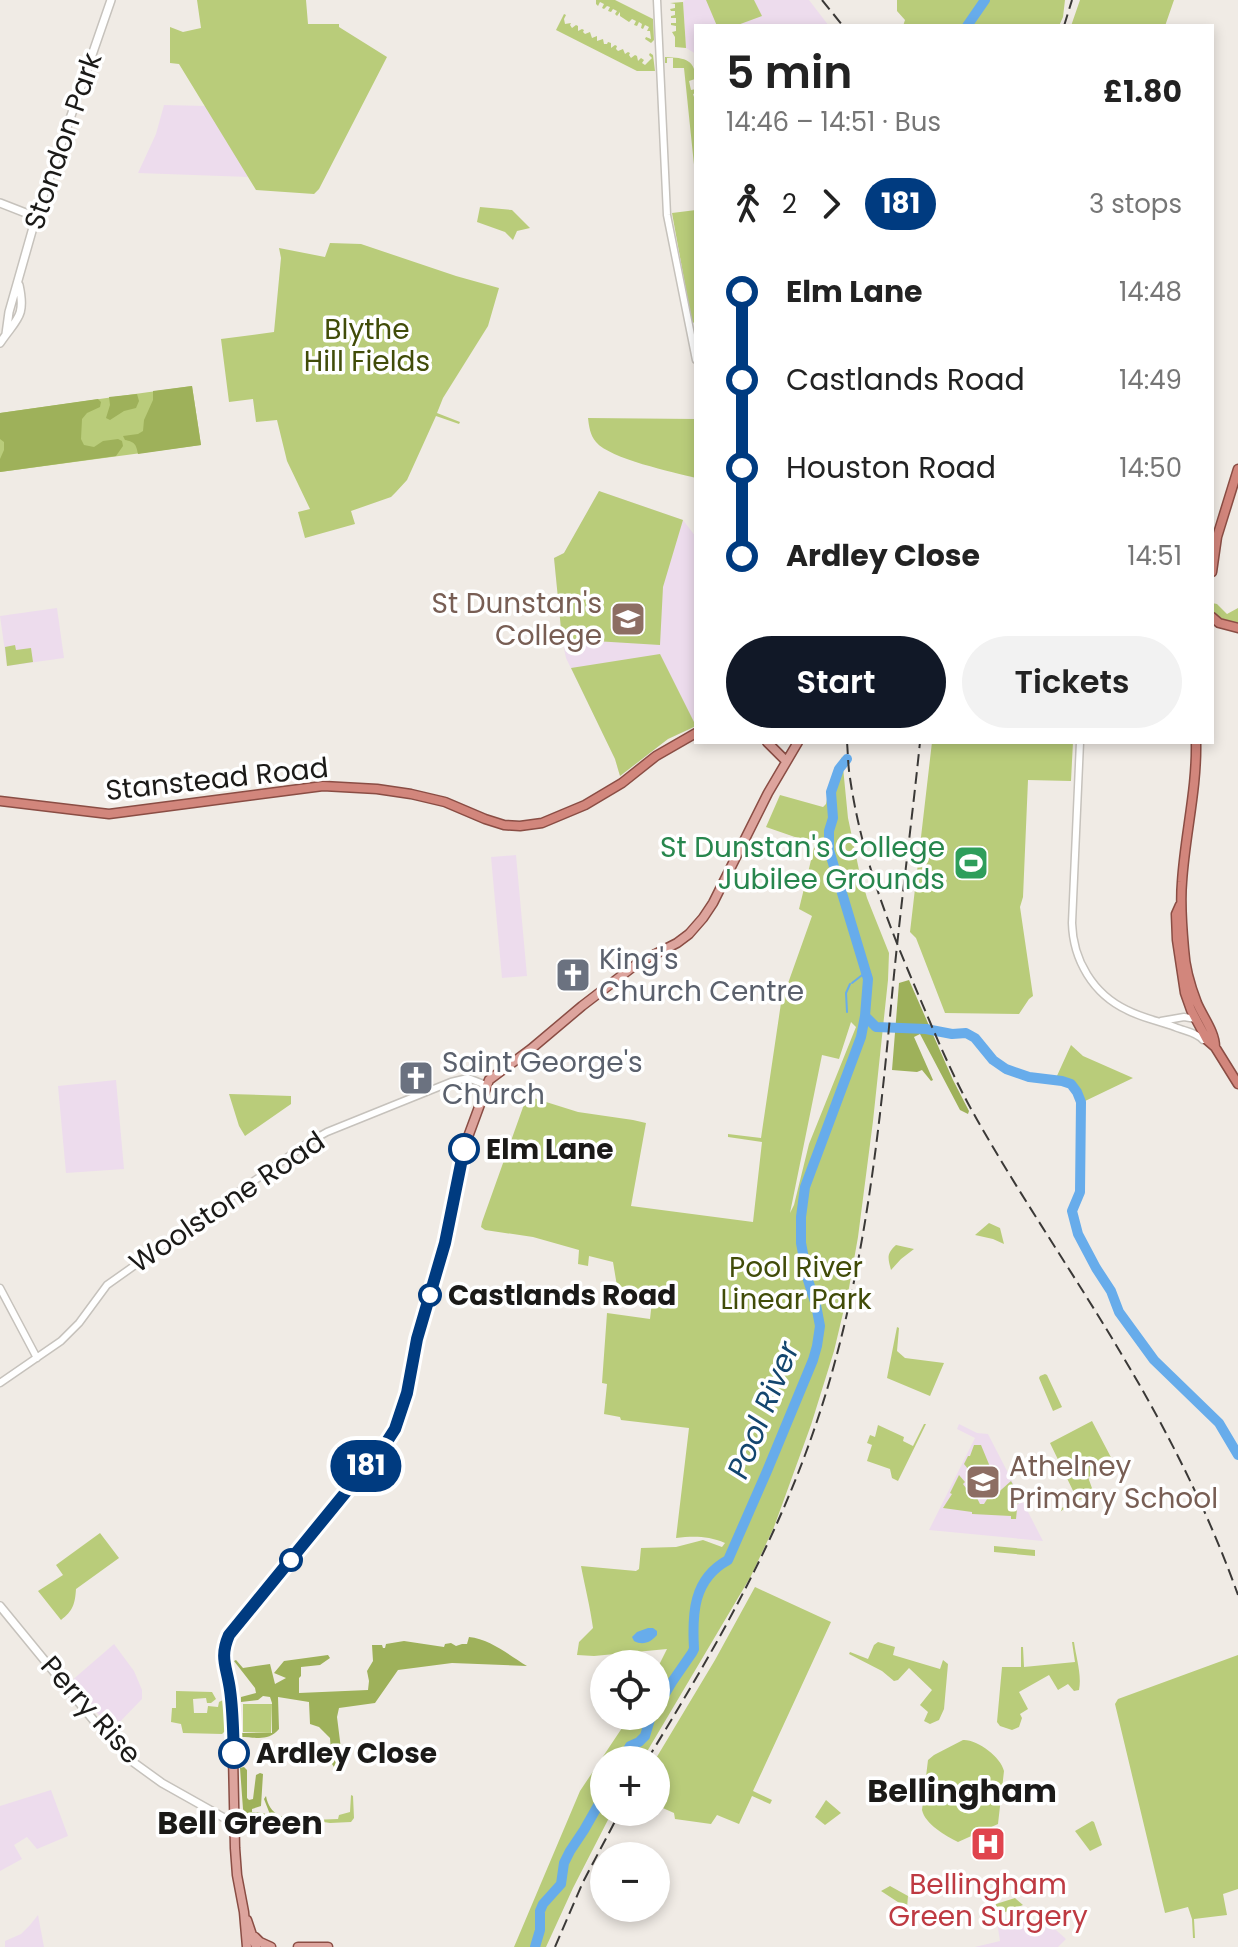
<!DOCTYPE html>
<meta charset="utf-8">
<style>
:root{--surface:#fff;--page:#f2f2f2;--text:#222;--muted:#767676;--accent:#111827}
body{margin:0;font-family:Poppins,sans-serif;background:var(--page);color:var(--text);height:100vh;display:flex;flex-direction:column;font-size:30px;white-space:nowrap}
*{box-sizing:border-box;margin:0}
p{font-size:26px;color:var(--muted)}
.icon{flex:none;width:44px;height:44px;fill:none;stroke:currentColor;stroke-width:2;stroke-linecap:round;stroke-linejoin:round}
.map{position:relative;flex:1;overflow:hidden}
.side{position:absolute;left:694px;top:24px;width:520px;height:720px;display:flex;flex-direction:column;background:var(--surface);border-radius:0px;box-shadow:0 4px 12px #0003}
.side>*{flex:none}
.badge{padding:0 16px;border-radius:26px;font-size:28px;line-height:52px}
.tools{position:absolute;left:590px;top:1650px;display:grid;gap:16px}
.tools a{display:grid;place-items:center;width:80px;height:80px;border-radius:50%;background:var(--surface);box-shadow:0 4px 12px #0003;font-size:40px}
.map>.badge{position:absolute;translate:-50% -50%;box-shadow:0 0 0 4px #fff}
.legs{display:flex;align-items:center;gap:12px;height:88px;padding:0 32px;font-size:26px}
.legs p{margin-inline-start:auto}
.summary{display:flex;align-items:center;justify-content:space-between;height:136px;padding:0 32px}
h1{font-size:44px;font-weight:600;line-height:60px}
.button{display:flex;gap:16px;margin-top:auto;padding:16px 32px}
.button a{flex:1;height:92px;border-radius:48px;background:var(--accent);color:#fff;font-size:32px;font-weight:600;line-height:92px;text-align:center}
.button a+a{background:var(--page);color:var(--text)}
ul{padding:0 32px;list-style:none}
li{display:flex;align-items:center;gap:28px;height:88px;font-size:30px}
li i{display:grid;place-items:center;width:12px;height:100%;margin:0 10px;background:currentColor}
li i::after{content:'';width:20px;height:20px;margin:-10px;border:6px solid;border-radius:50%;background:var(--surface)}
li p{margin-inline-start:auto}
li:first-child i{background:linear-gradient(#0000 50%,currentColor 0)}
li:last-child i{background:linear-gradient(currentColor 50%,#0000 0)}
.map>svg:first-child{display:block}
.education{fill:#eddced}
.green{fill:#b9cc7a;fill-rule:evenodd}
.forest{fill:#9eb15a}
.water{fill:#67aceb}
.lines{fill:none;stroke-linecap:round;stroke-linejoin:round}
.stream{stroke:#67aceb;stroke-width:2}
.river{stroke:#67aceb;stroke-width:10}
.tertiary-casing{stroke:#c6c2bc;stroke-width:9}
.secondary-casing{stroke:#c6c2bc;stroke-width:10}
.primary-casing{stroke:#8a4d44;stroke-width:11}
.trunk-casing{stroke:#8a4d44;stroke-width:11}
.tertiary{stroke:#fff;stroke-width:6}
.secondary{stroke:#fff;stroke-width:7}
.primary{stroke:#dda49d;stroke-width:8}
.trunk{stroke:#d2867c;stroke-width:8}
.rail{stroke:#3b3937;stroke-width:2;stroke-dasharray:12 6;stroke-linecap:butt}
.line-1-casing{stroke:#fff;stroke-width:18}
.line-1{stroke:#003b80;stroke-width:12}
.stop-1-dot{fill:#fff;stroke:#003b80;stroke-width:4}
.labels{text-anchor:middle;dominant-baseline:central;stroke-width:7;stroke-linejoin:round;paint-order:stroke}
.street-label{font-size:28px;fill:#1b1a18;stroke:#fff}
.park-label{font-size:28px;fill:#414c09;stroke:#fff}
.education-label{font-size:28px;fill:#785e54;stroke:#fff;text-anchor:end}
.leisure-label{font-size:28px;fill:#27864d;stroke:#fff;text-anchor:end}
.worship-label{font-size:28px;fill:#5b616d;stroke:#fff;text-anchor:start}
.stop-label{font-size:28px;font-weight:bold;fill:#1b1a18;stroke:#fff;text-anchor:start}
.health-label{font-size:28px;fill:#be3a42;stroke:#fff}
.water-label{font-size:30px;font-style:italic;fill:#13466f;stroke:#fff}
.quarter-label{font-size:32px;font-weight:bold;fill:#1b1a18;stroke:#fff}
</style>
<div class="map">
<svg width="1238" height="1947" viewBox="0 0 1238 1947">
<rect width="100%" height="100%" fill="#f0ebe5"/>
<!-- education -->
<path class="education" d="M685,0H809L829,26H696V54L686,48L683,2Z
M164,105L205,106L249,177L138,173L156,134Z
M599,491L683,520L696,537V726L668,739L620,776L615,759L566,658L562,639L554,558L564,553Z
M57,608L64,658L7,666L0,616Z
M516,855L527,976L502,978L491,857Z
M116,1080L124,1169L66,1173L58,1086Z
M959,1424L977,1433L988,1434L1043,1541L929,1530L975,1438L957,1429Z
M114,1644L134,1671L142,1690V1699L112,1730L70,1682Z
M51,1790L68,1836L37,1849L27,1837L14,1845L22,1859L0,1871V1806Z
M1025,1912L1035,1928L1047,1922L1066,1939L1058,1947H975L1000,1941L997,1922Z
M38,1915L44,1947H5V1941L21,1934L30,1925Z"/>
<!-- green -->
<path class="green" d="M197,0H306L308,24H339V27L387,57L319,189L314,194L256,190L179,64L170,63V27L183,32L201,28Z
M596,0H615L653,19L654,40L651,43L645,39L646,37L651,39L650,31H647L649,27L645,25L643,29L641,28L642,24L639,22L637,26L634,25L636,21L632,19L629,22L620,16V12L617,16L615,14L617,11L613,9L611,12L608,11L610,7L607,6L604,9L602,8L604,4L600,2L598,6L596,4Z
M706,0H754L762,16L735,26H717Z
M897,0H1065L1063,17L1059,26H903L905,20L897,11Z
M1080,0H1174L1165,26H1071Z
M683,2L686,48L675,47V37L672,32L676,31V26L671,25V23H676V18H671V16L675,15V11H671L670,9L675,8V4L670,3Z
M564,14L566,15L564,19L565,24L571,23L570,25L572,28L576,25L578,26V31L582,29L584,30L583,32L585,34L590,32L592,38L597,36V41L603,39L604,44H607L608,42L611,43V48L615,45L617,46L616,49L618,51L623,49L625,54L628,52L630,53L629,55L631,58L635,55L637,56L638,61L641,58L644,60L642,63L645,65L652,58L649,55L650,53L653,55L655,71H637L556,30Z
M665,57C686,58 696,59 696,83L695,79L689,81L691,90L696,89V93L693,94L696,103V184L684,68H673V58H667V63H665Z
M480,207L512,210L530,228L517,231L513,240L505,232L477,222Z
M696,210V322L692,323L672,213Z
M330,243L361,244L456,276L499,288L488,326L443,398L437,413L460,422L459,424L436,416L407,480L396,492L391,497L351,511L355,524L305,538L298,512L310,509L287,461L277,420L256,422L253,399L229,402L221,339L274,332L281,258L279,248L325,257Z
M192,386L201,445L0,472V413Z
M588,418L696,419V478C673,472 610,459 596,442C590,435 589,426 588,418Z
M599,491L683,520L663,587L660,645L562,639L554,558L564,553Z
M1212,603L1217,604L1227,614L1238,608V623L1215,617L1212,613Z
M15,645L16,650L31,648L33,662L7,666L5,647Z
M660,654L696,726L668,739L620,776L615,759L571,668Z
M932,742H1073L1071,781L1028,780L1023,897L1020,907L1033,996L1029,999L1019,1014L945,1013L916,938L910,932Z
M842,757L848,818L859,870L867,898L889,953L888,980L873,1121L858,1237L849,1288L834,1351L811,1425L774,1527L751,1576L642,1760H604V1812H612L573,1888L546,1947H514L580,1791L630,1716H656V1671L667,1649L594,1656L577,1655L579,1642L593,1628C590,1606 585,1587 581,1566L636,1571L639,1569L641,1548L676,1547L703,1540L722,1547L725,1543C708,1536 694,1536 676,1538L689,1428L621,1420L620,1417L604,1414L607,1384L602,1383L607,1313L650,1319L653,1292L617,1286L613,1262L589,1256L588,1266L578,1264L579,1250L533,1237L485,1230L481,1227L482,1222L527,1096L578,1112L633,1120L646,1123L631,1206L753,1222L762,1142L728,1137V1134L761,1138L781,1003L812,916L799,909L815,844L766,827L780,795L823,807L826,804L831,780ZM851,1022L856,1027L809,1144L794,1205L790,1213L822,1055L839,1059Z
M1071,1045L1083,1056L1133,1078L1083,1102C1079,1088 1071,1080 1056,1078Z
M229,1094L291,1096V1104L245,1136L239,1126Z
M989,1223L1000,1228L1004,1244L993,1239L975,1235Z
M896,1245L914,1249L901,1259L891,1270C888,1258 886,1254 896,1245Z
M897,1327L899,1328L897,1351L905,1358L944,1363L930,1396L887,1378Z
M1045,1374L1047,1375L1062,1407L1053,1411L1039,1378L1040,1376Z
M1092,1421L1116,1467L1088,1477L1093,1491L1092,1496L1079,1500L1061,1511L1060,1509L1077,1499L1050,1443Z
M924,1424H926L898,1481L892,1478L890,1469L867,1461L872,1445L867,1443L870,1435L875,1437L878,1425L904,1437L903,1441L913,1446Z
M974,1445H981L993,1474L974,1473V1470L968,1469L964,1464L968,1456H970Z
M959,1475L965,1482L963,1484L972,1496L975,1494L980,1504H984L989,1496L992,1498L1011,1481L1022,1501L1015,1506L1017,1509L1016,1519H1011V1516L972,1514V1512L943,1508L952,1494L950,1493Z
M100,1533L119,1558L76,1589C75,1604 73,1611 61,1620L38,1591L63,1575L56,1565Z
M994,1546L1035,1550V1556L994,1552Z
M755,1587L831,1622L753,1791L772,1800L770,1804L752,1796L739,1824L717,1815L711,1824L675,1819L674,1813L656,1805L655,1760L715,1660Z
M878,1642L895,1647L893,1655L940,1669L943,1660L948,1664L944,1709L939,1720L930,1724L924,1721L928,1712L920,1705L932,1690L909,1668L898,1680L894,1681L882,1671L849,1654L850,1652L868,1659L874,1645Z
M1072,1642H1074C1076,1657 1082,1675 1079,1690L1074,1691L1068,1684L1058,1690L1049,1675L1019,1692L1028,1709L1020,1714L1022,1718L1019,1727L1012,1730L1000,1726L997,1722L1002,1667H1021V1647H1023L1024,1667L1075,1662Z
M1238,1655V1889L1223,1894L1227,1915L1194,1919L1195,1938H1193L1192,1919L1188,1907L1165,1913L1115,1704L1118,1699Z
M176,1691L212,1692L216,1699L211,1703H207L206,1698L193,1699L194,1713H207L208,1706L218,1707L219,1702L223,1700L227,1709V1729L222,1734L183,1733L181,1724L171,1722L172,1708H176Z
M243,1704H272L271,1733L243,1732Z
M963,1740C977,1739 1001,1757 1004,1771L998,1824L958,1842C946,1836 925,1824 922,1810L928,1760L934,1755Z
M351,1795L353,1796L354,1818L351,1822L330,1823L311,1820L338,1819L339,1815L350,1812Z
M826,1800L841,1813L825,1825L815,1817Z
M1092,1821L1094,1822L1102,1845L1090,1851L1075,1831Z
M890,1886L908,1896L907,1908L881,1891Z
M1015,1898L1023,1905L995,1916L996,1904Z"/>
<!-- forest -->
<path class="forest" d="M192,386L201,445L138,454C136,443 134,442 125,440L123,436L138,434L143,431L144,420L153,400V391Z
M137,394L139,401L136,408L124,411L110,420L106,418L110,405L109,397Z
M98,399L101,402L100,407L87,413L82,419L81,439L84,445L94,447L103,441L118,439L122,441L123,446L116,456L0,472V459L4,450V442L0,439V413Z
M909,980L953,1080L969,1111L968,1114L960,1110L920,1034L914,1037L933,1080L931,1081L922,1070L917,1072L892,1070L899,983Z
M469,1637C490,1639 509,1655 527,1666L452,1663L398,1670L375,1703L339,1708L337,1717L343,1765L340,1769L334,1767L332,1764L330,1738L319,1727L310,1724L309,1702L278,1697L279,1729C268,1742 256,1737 241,1737V1733H272V1703L270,1697L263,1696L258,1700L241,1702V1697L256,1693L255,1688L234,1661L236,1660L243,1668L270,1664L275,1684L286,1678L274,1673L284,1661L328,1655L330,1658L320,1665L301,1667V1676L299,1678V1693L368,1690L369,1681L367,1671L373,1661L372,1645H382L383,1648H385L386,1644L404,1641L444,1647L445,1644L451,1643L456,1646L462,1644H467Z
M244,1767L247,1770V1798L249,1800L253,1799L256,1775L260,1773L263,1774L261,1806L252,1809V1812L264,1813L267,1817H271L264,1799L266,1796C270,1818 288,1820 307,1819C294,1826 262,1825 248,1819L243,1809L240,1768Z"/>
<!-- water -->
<path class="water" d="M648,1628H653L657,1631V1635C651,1642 643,1646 634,1641L632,1637L637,1632Z"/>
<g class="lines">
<!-- stream -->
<path class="stream" d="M852,983L866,972
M847,1012L846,993L850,984"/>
<!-- river -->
<path class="river" d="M967,26L985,0
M847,759L839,769L831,792L833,818L829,831V850L868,979L865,1016L876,1027L926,1029L952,1034L966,1033L975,1038L993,1060L1006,1069L1029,1077L1062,1081L1071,1084L1077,1092L1081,1102L1080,1192L1072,1211L1078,1234L1096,1268L1111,1291L1119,1312L1154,1360L1219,1423L1238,1455
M656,1709L672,1682L692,1653L694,1649C692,1614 693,1579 728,1560L767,1471L813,1360L817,1346L820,1326L816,1305L808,1280L801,1243V1217L805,1187L861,1037L865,1016
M622,1760L630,1746L639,1742L645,1736L651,1716
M535,1947L540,1930V1911L543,1904L561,1884L564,1863L570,1851L584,1830L604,1795"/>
<defs>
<path id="tertiary" d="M657,0L667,215L696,360
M1080,742L1072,923C1073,960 1093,994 1127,1010C1142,1018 1159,1021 1175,1027C1184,1031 1196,1032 1203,1040H1207
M1161,1021L1184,1017L1196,1019
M0,1288L37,1358
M0,1383L61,1341L79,1323L107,1285L309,1142L327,1132L451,1082L468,1078L486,1085"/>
<path id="secondary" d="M0,203L36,217
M6,334L9,312L36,217L111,0
M0,343C17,318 26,317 19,285
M0,1606L95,1722L133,1762L162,1783L235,1824"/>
<path id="primary" d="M767,742L786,761
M247,1920L256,1947
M255,1937L260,1942L271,1947
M247,1947L244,1912L237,1875L235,1848L232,1709C231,1703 231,1695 230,1689C226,1667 219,1657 229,1635L386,1443L395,1429L407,1393L417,1339L445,1243L465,1145L489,1080L531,1049L582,1006L638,963L677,943L689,934L703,918L713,903L768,793L798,742
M298,1947H328"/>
<path id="trunk" d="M1212,572L1217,537L1238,469
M1212,617L1219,623L1238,628
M1196,742C1197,789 1185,835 1182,882C1180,904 1182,927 1184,949C1185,968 1190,985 1197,1003C1203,1017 1215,1032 1215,1047
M0,801L109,814L323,786L377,789L411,794L445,802L485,819L504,825L520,826L542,823L585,805L622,783L656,756L696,733
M1180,905L1176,914L1177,940L1185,993L1191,1010L1207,1040L1215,1047L1238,1084"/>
</defs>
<!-- tertiary casing -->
<use href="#tertiary" class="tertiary-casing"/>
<!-- secondary casing -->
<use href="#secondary" class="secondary-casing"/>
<!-- primary casing -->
<use href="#primary" class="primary-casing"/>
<!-- trunk casing -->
<use href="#trunk" class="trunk-casing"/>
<!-- tertiary -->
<use href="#tertiary" class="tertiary"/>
<!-- secondary -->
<use href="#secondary" class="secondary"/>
<!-- primary -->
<use href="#primary" class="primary"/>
<!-- trunk -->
<use href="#trunk" class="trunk"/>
<!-- rail -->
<path class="rail" d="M822,0L843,26
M1064,26L1072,0
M847,742C848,754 848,766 850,778C860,847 883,911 910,975C929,1019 947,1065 970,1107C1017,1192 1073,1272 1122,1355C1168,1432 1208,1511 1238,1595
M647,1760C707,1662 765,1563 805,1455C859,1311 877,1158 891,1006C899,918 911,830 920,742
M555,1947L583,1882L620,1812"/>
</g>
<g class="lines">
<defs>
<path id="line-1" d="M234,1753C233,1732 233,1711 230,1690C227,1667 219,1658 229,1635L386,1443L395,1429L407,1393L417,1339L445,1243L464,1149"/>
</defs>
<!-- line-1 casing -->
<use href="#line-1" class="line-1-casing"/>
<!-- line-1 -->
<use href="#line-1" class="line-1"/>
</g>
<!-- icons -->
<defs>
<symbol id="school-square" viewBox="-11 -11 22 22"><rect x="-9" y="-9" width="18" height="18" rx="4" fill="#8d6e63" stroke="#fff"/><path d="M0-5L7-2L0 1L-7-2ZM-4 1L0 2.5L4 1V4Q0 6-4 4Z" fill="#fff"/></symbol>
<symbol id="stadium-square" viewBox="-11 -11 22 22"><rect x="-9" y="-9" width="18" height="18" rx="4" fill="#2e9e5b" stroke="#fff"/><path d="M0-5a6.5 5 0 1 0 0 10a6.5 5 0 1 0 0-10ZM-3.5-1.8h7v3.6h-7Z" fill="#fff"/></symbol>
<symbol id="church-square" viewBox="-11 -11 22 22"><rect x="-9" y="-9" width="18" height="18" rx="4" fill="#6b7280" stroke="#fff"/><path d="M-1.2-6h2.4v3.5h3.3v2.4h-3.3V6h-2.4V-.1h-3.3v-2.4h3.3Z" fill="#fff"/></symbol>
<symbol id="hospital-square" viewBox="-11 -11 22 22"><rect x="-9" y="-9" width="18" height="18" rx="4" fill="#e0444e" stroke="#fff"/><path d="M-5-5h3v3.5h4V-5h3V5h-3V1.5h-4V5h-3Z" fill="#fff"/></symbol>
</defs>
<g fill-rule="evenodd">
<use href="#school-square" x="608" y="599" width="40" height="40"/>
<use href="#stadium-square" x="951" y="843" width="40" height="40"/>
<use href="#church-square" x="553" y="955" width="40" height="40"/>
<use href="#church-square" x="396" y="1058" width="40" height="40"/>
<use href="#school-square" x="963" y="1462" width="40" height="40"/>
<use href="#hospital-square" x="968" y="1824" width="40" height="40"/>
</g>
<!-- markers -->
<g class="stop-1-dot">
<circle cx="464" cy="1149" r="14"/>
<circle cx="430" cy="1295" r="10"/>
<circle cx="291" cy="1560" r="10"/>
<circle cx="234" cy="1753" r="14"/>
</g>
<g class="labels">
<!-- street labels -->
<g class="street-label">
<text transform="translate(63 141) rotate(-71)">Stondon Park</text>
<text transform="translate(217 779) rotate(-6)">Stanstead Road</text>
<text transform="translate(227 1202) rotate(-34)">Woolstone Road</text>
<text transform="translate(91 1710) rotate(48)">Perry Rise</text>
</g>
<!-- park labels -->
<g class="park-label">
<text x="367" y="329">Blythe<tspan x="367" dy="32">Hill Fields</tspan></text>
<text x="796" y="1267">Pool River<tspan x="796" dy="32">Linear Park</tspan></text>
</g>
<!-- education labels -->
<g class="education-label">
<text x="602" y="603">St Dunstan's<tspan x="602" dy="32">College</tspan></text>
<text x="1009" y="1466" text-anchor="start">Athelney<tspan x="1009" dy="32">Primary School</tspan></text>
</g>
<!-- leisure labels -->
<g class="leisure-label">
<text x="945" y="847">St Dunstan's College<tspan x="945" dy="32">Jubilee Grounds</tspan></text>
</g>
<!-- worship labels -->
<g class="worship-label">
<text x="599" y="959">King's<tspan x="599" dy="32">Church Centre</tspan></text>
<text x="442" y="1062">Saint George's<tspan x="442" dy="32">Church</tspan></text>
</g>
<!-- stop labels -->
<g class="stop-label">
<text x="486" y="1149">Elm Lane</text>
<text x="448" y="1295">Castlands Road</text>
<text x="256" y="1753">Ardley Close</text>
</g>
<!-- health labels -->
<g class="health-label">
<text x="988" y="1884">Bellingham<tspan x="988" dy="32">Green Surgery</tspan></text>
</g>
<!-- water labels -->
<g class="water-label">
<text transform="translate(763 1410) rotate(-68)">Pool River</text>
</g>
<!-- quarter labels -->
<g class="quarter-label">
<text x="962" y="1790">Bellingham</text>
<text x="240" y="1822">Bell Green</text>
</g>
</g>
</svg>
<div class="tools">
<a><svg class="icon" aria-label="locate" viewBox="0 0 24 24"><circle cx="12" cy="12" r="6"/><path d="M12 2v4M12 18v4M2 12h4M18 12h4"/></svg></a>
<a>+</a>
<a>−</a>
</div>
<b class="badge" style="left:366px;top:1466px;background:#003b80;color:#fff">181</b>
<section class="side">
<div class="summary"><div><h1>5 min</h1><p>14:46 – 14:51 · Bus</p></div><b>£1.80</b></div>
<div class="legs"><svg class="icon" aria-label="walk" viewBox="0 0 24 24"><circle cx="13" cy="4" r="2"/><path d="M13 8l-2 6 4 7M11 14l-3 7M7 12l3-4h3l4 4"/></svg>2<svg class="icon" aria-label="forward" viewBox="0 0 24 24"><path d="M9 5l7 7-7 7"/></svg><b class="badge" style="background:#003b80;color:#fff">181</b><p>3 stops</p></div>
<ul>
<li><i style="color:#003b80"></i><b>Elm Lane</b><p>14:48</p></li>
<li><i style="color:#003b80"></i><span>Castlands Road</span><p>14:49</p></li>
<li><i style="color:#003b80"></i><span>Houston Road</span><p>14:50</p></li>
<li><i style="color:#003b80"></i><b>Ardley Close</b><p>14:51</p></li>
</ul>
<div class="button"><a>Start</a><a>Tickets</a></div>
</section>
</div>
